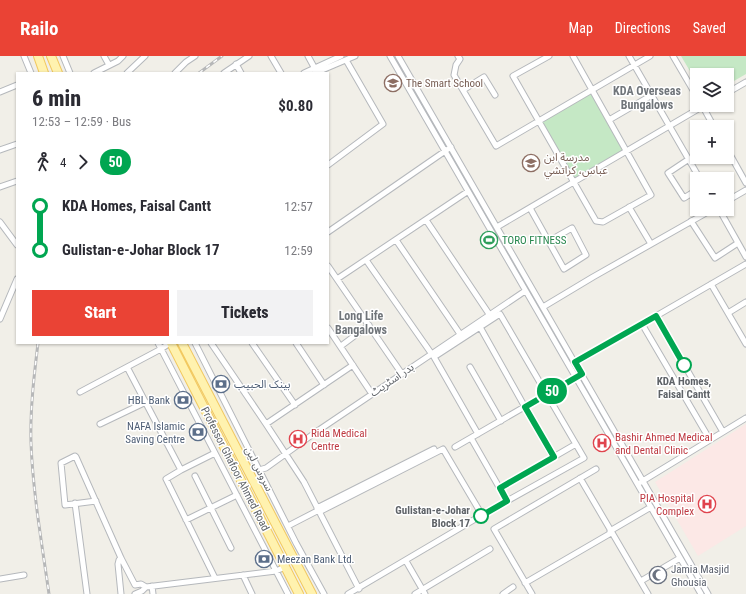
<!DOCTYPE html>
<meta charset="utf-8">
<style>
:root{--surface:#fff;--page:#f2f2f3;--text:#2b2b33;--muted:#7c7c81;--accent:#ea4335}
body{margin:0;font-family:"Roboto Condensed","Noto Sans Arabic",sans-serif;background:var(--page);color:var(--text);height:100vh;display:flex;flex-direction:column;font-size:15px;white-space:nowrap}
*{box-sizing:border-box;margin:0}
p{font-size:13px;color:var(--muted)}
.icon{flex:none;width:22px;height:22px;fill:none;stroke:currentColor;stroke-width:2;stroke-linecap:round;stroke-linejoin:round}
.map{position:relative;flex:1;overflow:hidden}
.side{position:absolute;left:16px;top:16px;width:313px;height:272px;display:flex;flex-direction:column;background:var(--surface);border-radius:0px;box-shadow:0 1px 3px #0004}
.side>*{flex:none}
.badge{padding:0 8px;border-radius:13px;font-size:14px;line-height:26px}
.buttons{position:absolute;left:690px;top:12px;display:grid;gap:8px}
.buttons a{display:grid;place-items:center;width:44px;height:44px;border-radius:0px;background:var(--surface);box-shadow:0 1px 3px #0004;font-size:20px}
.map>.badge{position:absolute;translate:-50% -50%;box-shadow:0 0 0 2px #fff}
.legs{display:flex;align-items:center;gap:6px;height:44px;padding:0 16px;font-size:13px}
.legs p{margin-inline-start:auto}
.head{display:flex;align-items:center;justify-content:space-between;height:68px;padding:0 16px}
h1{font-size:22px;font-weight:800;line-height:30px}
.primary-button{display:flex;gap:8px;margin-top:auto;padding:8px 16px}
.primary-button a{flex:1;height:46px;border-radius:0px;background:var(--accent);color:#fff;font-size:16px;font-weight:800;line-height:46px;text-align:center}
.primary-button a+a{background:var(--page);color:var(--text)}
ul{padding:0 16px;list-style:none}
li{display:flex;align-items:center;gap:14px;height:44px;font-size:15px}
li i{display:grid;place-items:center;width:6px;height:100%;margin:0 5px;background:currentColor}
li i::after{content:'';width:10px;height:10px;margin:-5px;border:3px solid;border-radius:50%;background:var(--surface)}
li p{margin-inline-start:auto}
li:first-child i{background:linear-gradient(#0000 50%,currentColor 0)}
li:last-child i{background:linear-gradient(currentColor 50%,#0000 0)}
header{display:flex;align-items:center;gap:24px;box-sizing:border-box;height:56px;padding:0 20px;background:var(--accent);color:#fff}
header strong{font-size:19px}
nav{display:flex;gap:22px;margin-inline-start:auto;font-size:14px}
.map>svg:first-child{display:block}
.medical{fill:#fce8e6}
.green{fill:#c5e8c5}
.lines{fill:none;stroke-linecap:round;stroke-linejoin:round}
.minor-casing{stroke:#b5b8bc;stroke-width:7}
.primary-casing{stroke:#f2c960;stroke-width:10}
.minor{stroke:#fff;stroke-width:5}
.primary{stroke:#fff2af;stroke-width:8}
.rail-casing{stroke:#b6b7b8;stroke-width:3}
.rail{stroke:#fff;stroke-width:1.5;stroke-dasharray:4.5;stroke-linecap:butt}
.line-1-casing{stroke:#fff;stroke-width:9}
.line-1{stroke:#00a651;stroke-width:6}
.stop-1-dot{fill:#fff;stroke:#00a651;stroke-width:2}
.labels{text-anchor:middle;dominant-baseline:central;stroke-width:3;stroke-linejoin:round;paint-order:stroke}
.education-label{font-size:11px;fill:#785e54;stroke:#fff;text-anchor:start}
.leisure-label{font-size:11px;fill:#27864d;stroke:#fff;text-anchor:start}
.street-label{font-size:11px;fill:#5f6368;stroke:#fff}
.stop-label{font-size:11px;font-weight:bold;fill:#5f6368;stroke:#fff}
.service-label{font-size:11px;fill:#4e5e75;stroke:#fff;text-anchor:start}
.health-label{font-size:11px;fill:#be3a42;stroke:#fff;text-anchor:start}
.worship-label{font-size:11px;fill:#5b616d;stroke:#fff;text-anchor:start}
.neighbourhood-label{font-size:12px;font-weight:bold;fill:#70757a;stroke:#fff}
</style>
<header>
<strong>Railo</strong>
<nav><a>Map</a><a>Directions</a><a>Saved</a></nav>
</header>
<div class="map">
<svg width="746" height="538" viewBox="0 0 746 538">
<rect width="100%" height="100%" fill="#f1efe8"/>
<!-- medical -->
<path class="medical" d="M746,368V470L698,500L655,426Z"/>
<!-- green -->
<path class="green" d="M681,0H746V18L727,29V19H697V27Z
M592,34L626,95L574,127L539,65Z"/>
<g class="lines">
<defs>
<path id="minor" d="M24,0L31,17
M63,0L70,17
M104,0L109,9
M271,0L281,17
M308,0L314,11
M390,0L701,538
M398,0L708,538
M458,0L460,3L456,9L454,19L496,90L650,0
M549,0L513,20L596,165L603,166L651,139L573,0
M629,0L700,123
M673,0L697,41
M236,8L241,17
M94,17L118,5L123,0
M127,17L145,0
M175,17L186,6L195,0
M224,17L249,0
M304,17L341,0
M315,17L355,0
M463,34L484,21L495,39
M0,36L17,29
M727,37L746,26
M702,49L714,71
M609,64L652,39
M727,93L746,127
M0,94L17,88
M689,103L668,117L684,142L697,134
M328,109L383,68L346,4
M0,131L17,125
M727,145L746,134
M629,151L651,188
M530,152L564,213L586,199L572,172L549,185
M719,153L746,201
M426,164L489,258
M691,165L715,202L738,187
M0,166L17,189
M497,171L705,49
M328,176L451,91
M396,184L460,278
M366,204L431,297
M328,210L402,318
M337,223L467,136
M711,228L746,288
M543,251L593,221L713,153
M728,257L746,246
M656,260L723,376
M0,263L17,223
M642,268L710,384
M480,271L553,401
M328,272L372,338
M158,287L288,538
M195,287L296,487L324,538
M211,287L266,368L304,426L359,533
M252,287L295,349
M296,287L324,329
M341,290L369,269
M575,307L746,208
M127,311L181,414
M470,311L501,365
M80,336L161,293L170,287
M100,368L146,346
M266,368L353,309
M471,382L507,445
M455,391L578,320
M259,414L266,412L316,376L525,235
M195,420L231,492
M580,422L648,538
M641,426L746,362
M500,432L576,388
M96,445L65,449L61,407L75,400L76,401L121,502L135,529L141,528L146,531L276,515L285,511
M75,447L87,538
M317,452L434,393
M319,456L443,393L482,459
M186,464L237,439
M288,470L319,454
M610,475L651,451
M406,505L425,538
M243,519L252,538
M215,522L166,423L181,414L215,397
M0,523L24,519
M641,525L680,502
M525,527L611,477
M152,530L153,538
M121,538L118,508L119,504L121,502
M135,538L142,535L146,531
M348,538L482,459L584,402L500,258L434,301L478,378
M415,538L490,493
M503,538L513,531
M532,538L494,473L596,413"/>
<path id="primary" d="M38,0L44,17
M51,0L58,17
M171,287L299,538
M182,287L312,538"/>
</defs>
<!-- minor casing -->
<use href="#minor" class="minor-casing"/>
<!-- primary casing -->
<use href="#primary" class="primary-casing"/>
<!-- minor -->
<use href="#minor" class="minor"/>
<!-- primary -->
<use href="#primary" class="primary"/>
<defs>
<path id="rail" d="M199,17L222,0
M38,287C34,320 30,354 31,387C33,438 42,488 49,538"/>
</defs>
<!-- rail casing -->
<use href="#rail" class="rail-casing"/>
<!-- rail -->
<use href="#rail" class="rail"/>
</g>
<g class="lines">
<defs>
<path id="line-1" d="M481,460L507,445L500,432L554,401L525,351L582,318L575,306L656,260L684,309"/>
</defs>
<!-- line-1 casing -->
<use href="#line-1" class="line-1-casing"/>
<!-- line-1 -->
<use href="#line-1" class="line-1"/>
</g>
<!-- icons -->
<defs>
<symbol id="school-ring" viewBox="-11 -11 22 22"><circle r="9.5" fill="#fff" stroke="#8d6e63" stroke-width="1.5"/><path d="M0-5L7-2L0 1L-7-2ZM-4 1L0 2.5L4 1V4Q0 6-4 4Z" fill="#8d6e63"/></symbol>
<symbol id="university-ring" viewBox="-11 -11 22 22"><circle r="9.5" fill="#fff" stroke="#8d6e63" stroke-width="1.5"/><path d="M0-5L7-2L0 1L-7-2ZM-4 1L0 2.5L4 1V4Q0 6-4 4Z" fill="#8d6e63"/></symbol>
<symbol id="stadium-ring" viewBox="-11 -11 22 22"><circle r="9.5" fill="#fff" stroke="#2e9e5b" stroke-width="1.5"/><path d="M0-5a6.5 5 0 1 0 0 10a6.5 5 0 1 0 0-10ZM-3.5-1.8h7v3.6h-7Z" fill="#2e9e5b"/></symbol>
<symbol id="bank-ring" viewBox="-11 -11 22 22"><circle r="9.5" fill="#fff" stroke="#5c6f8a" stroke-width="1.5"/><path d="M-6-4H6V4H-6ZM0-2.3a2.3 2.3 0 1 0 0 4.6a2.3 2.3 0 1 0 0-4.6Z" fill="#5c6f8a"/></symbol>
<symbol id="hospital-ring" viewBox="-11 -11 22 22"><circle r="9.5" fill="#fff" stroke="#e0444e" stroke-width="1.5"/><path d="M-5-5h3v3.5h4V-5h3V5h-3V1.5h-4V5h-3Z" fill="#e0444e"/></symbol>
<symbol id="mosque-ring" viewBox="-11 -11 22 22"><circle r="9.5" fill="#fff" stroke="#6b7280" stroke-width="1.5"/><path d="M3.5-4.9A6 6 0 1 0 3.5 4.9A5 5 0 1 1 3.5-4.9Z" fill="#6b7280"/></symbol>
</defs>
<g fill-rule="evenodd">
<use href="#school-ring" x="383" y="17" width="20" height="20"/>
<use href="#university-ring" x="521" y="97" width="20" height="20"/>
<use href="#stadium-ring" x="479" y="174" width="20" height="20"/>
<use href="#bank-ring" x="211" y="318" width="20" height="20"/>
<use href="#bank-ring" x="173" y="334" width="20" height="20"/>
<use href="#bank-ring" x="188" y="366" width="20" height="20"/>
<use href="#hospital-ring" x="288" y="373" width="20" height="20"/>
<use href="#hospital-ring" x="592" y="377" width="20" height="20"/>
<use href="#hospital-ring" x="697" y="438" width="20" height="20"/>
<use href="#bank-ring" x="254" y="493" width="20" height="20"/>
<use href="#mosque-ring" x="648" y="509" width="20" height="20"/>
</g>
<!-- markers -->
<g class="stop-1-dot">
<circle cx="684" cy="309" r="7"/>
<circle cx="481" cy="460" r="7"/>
</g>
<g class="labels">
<!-- education labels -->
<g class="education-label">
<text x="406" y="27">The Smart School</text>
<text x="544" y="101">مدرسة ابن<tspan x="544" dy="13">عباس، كراتشي</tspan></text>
</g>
<!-- leisure labels -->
<g class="leisure-label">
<text x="502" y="184">TORO FITNESS</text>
</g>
<!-- street labels -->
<g class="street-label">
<text transform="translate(392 324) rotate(-34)">بدر اسٹریٹ</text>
<text transform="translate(235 413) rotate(63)">Professor Ghafoor Ahmed Road</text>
<text transform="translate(259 413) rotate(63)">سروس لین</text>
</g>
<!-- stop labels -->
<g class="stop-label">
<text x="684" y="325">KDA Homes,<tspan x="684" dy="13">Faisal Cantt</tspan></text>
<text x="470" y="454" text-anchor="end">Gulistan-e-Johar<tspan x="470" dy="13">Block 17</tspan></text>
</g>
<!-- service labels -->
<g class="service-label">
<text x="234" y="328">بينک الحبيب</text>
<text x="170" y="344" text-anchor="end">HBL Bank</text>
<text x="185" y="370" text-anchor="end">NAFA Islamic<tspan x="185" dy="13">Saving Centre</tspan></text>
<text x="277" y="503">Meezan Bank Ltd.</text>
</g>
<!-- health labels -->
<g class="health-label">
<text x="311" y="377">Rida Medical<tspan x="311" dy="13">Centre</tspan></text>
<text x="615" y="381">Bashir Ahmed Medical<tspan x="615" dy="13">and Dental Clinic</tspan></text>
<text x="694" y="442" text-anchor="end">PIA Hospital<tspan x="694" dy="13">Complex</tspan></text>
</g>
<!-- worship labels -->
<g class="worship-label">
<text x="671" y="513">Jamia Masjid<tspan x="671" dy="13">Ghousia</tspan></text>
</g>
<!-- neighbourhood labels -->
<g class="neighbourhood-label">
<text x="647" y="35">KDA Overseas<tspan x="647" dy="14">Bungalows</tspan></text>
<text x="361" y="260">Long Life<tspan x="361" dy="14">Bangalows</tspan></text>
</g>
</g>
</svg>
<div class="buttons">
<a><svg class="icon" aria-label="layers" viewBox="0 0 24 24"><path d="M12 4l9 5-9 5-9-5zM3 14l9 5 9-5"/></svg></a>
<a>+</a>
<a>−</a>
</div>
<b class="badge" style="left:552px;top:335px;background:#00a651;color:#fff">50</b>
<section class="side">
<div class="head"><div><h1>6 min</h1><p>12:53 – 12:59 · Bus</p></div><b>$0.80</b></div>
<div class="legs"><svg class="icon" aria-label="walk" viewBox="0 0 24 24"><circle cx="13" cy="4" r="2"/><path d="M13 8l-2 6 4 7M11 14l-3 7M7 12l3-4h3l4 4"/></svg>4<svg class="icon" aria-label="forward" viewBox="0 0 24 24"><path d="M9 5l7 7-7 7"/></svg><b class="badge" style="background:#00a651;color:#fff">50</b></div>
<ul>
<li><i style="color:#00a651"></i><b>KDA Homes, Faisal Cantt</b><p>12:57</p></li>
<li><i style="color:#00a651"></i><b>Gulistan-e-Johar Block 17</b><p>12:59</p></li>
</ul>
<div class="primary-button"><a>Start</a><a>Tickets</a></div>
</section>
</div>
